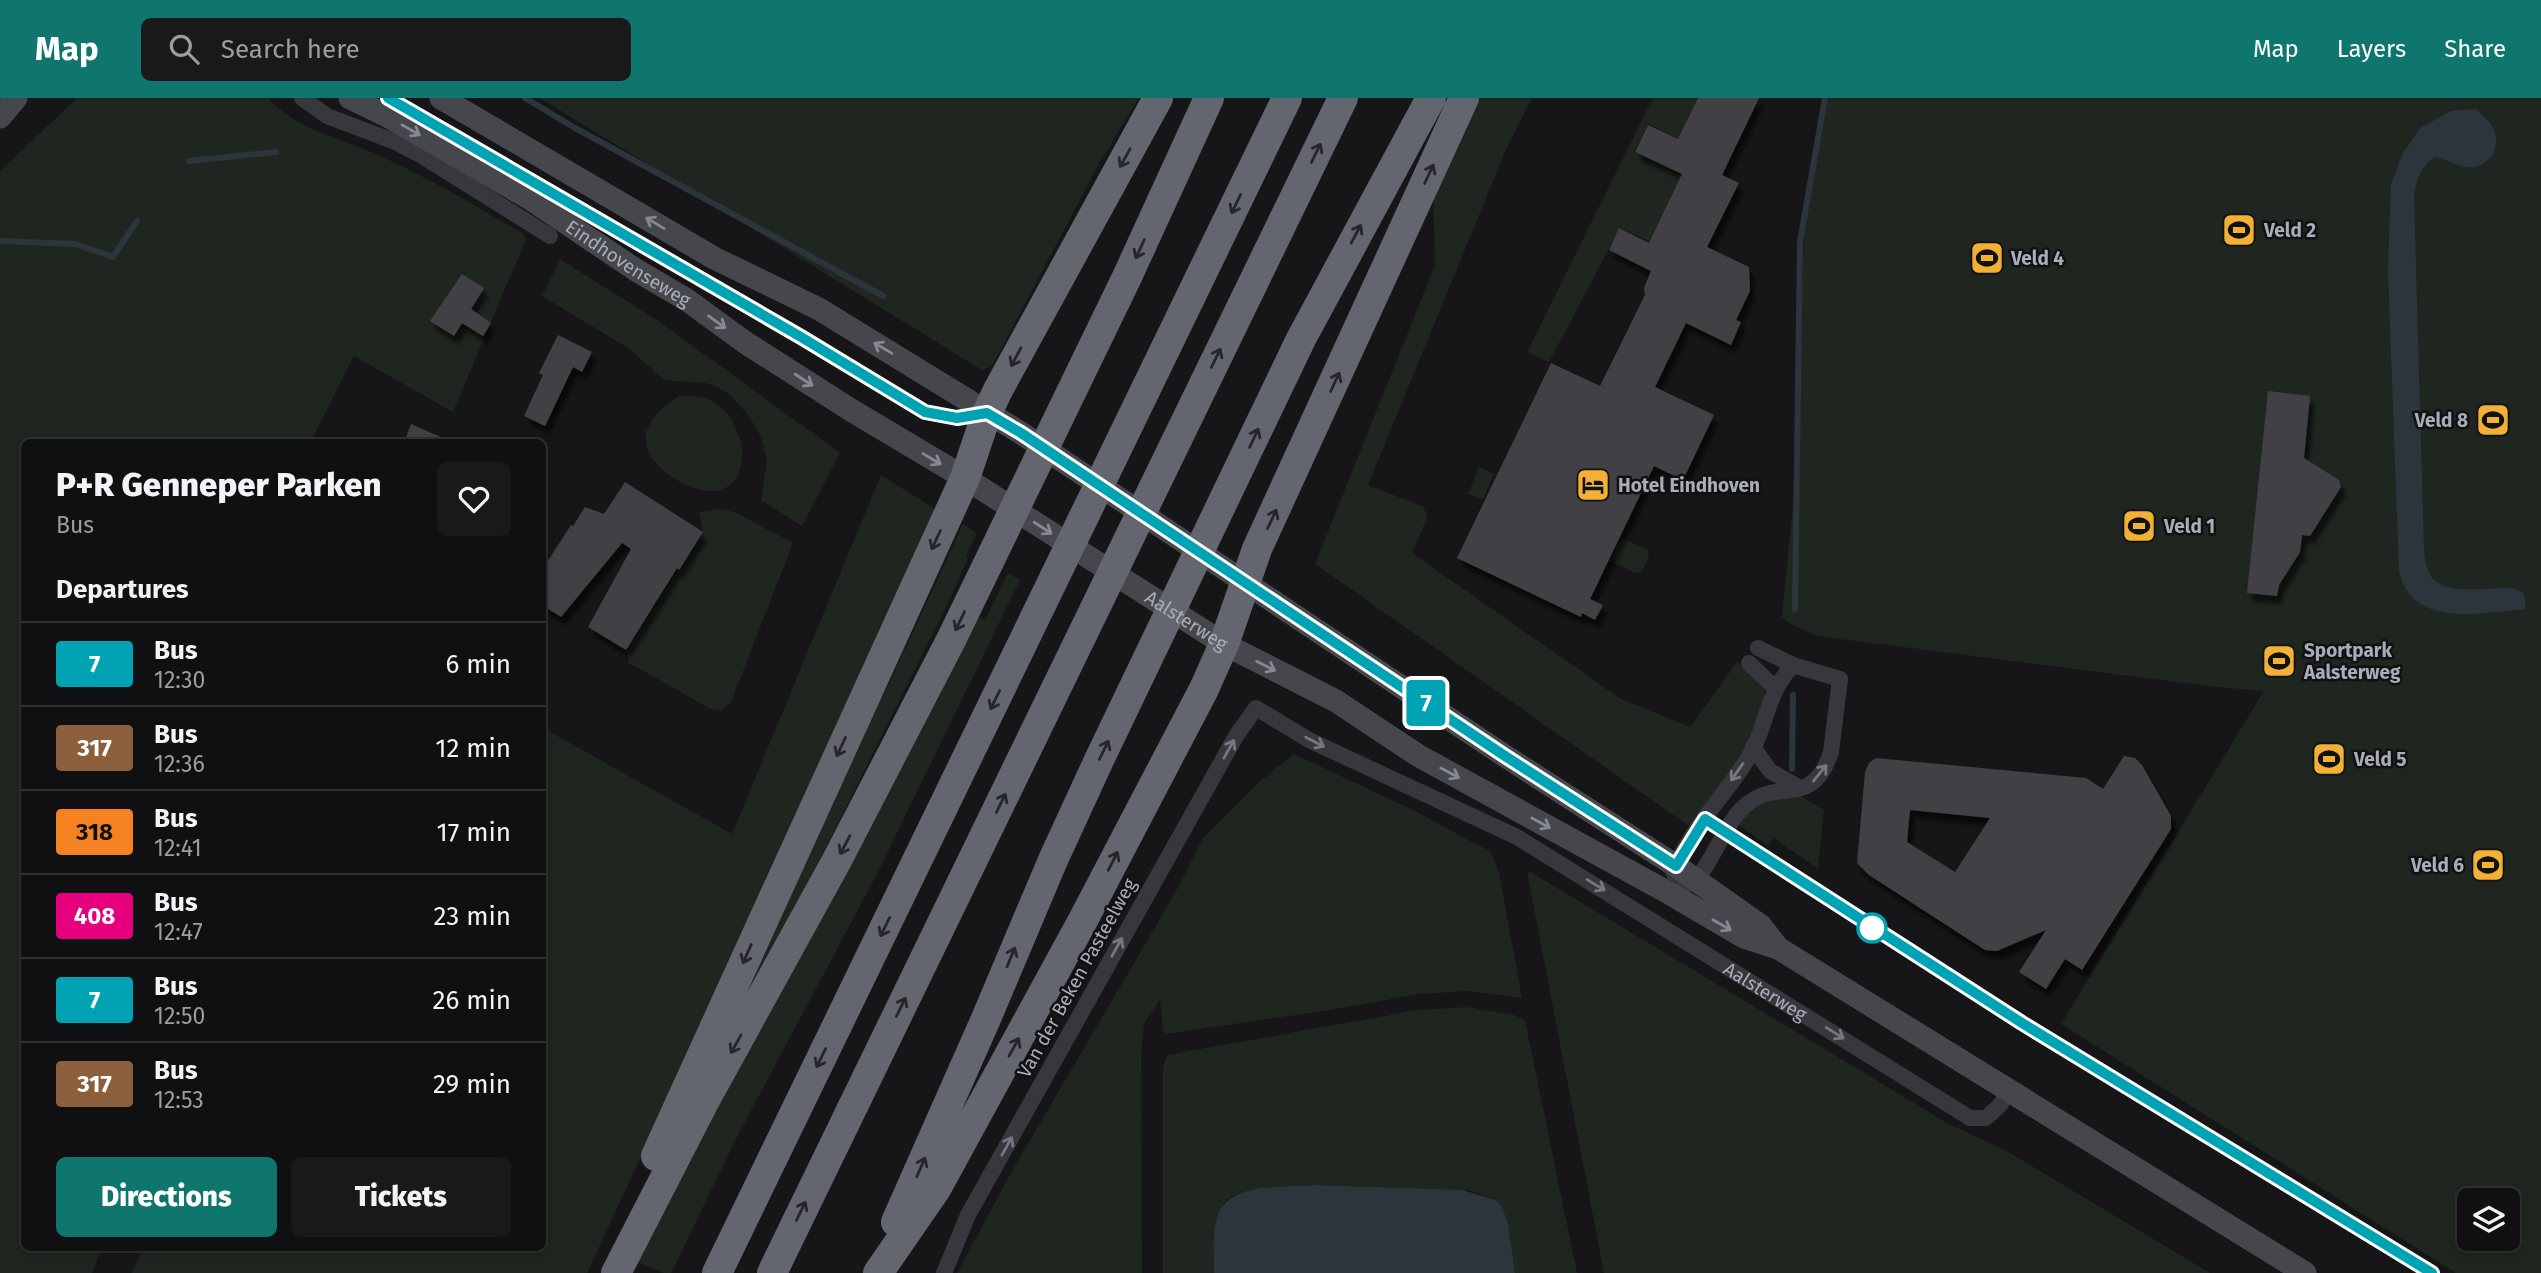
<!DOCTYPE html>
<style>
:root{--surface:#101012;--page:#19191b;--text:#f1f3f6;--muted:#9c9d9f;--line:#303032;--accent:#0f766e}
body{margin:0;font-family:"Fira Sans",sans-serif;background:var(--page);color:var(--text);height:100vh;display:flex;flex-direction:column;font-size:26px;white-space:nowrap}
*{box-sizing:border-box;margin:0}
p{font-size:23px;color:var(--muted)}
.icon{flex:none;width:38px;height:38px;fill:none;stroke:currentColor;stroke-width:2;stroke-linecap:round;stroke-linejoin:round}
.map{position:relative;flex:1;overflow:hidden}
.sheet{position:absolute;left:21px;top:341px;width:525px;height:812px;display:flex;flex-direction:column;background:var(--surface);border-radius:10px;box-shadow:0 4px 10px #0003,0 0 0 2px var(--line)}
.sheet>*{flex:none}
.badge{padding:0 14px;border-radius:5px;font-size:24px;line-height:46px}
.tools{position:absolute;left:2457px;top:1090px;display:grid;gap:14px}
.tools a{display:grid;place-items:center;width:63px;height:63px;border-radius:10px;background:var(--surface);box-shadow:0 4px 10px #0003,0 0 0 2px var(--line);font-size:35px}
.map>.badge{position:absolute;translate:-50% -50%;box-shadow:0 0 0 4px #fff}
h2{padding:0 35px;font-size:26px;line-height:63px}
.round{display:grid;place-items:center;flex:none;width:74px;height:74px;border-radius:10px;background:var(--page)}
.summary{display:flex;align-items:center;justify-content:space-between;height:119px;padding:0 35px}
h1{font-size:33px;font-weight:800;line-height:52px}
.primary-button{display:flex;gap:14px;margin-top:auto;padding:14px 35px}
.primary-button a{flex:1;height:80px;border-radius:10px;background:var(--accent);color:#fff;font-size:28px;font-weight:800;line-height:80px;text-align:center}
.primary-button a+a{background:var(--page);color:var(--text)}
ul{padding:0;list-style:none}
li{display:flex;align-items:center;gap:21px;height:84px;padding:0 35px;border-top:2px solid var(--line)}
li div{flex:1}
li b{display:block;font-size:26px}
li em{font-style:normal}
li .badge{min-width:77px;font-weight:700;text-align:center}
header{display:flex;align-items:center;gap:42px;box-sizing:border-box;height:98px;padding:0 35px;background:var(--accent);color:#fff}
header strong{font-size:33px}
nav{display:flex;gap:38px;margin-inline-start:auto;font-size:24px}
.search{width:490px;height:63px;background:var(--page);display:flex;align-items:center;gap:18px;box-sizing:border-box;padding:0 24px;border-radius:10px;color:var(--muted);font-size:26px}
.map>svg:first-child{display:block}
.green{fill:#1e261f;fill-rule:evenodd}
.water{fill:#2c353c}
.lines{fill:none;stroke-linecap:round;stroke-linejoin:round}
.stream{stroke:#2c353c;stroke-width:6}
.building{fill:#404145;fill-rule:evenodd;filter:url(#shadow)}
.street{stroke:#37383d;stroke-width:16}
.secondary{stroke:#45474d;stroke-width:23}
.highway{stroke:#63666e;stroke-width:30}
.oneway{stroke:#858993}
.oneway2{stroke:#26262a}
.oneway3{stroke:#757881}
.line-casing{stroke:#fff;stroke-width:16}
.line{stroke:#00a3b4;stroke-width:10}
.stop-dot{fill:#fff;stroke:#00a3b4;stroke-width:3.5}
.labels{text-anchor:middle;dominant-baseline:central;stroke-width:5;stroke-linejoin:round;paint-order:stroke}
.poi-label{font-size:19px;font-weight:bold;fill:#a8adb8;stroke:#111113;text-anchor:start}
.street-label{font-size:19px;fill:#a8adb8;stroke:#111113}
</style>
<header>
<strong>Map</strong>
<div class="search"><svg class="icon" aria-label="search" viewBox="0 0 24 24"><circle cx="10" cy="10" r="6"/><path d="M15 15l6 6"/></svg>Search here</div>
<nav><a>Map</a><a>Layers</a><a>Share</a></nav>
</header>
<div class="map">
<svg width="2541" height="1175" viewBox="0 0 2541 1175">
<defs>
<filter id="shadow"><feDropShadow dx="4.5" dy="8" stdDeviation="2" flood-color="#0009"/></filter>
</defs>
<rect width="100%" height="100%" fill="#161618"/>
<!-- green -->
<path class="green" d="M77,0H268C296,32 339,39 376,56C427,79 475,107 523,136L526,141L453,314L354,258L310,345H24V1150H102L92,1175H0V73Z
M540,0H1139L1100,64L992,268L982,272Z
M1475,0H1532L1505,54L1368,387L1424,409L1427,420L1412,455L1621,601L1690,629L1737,564C1749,571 1764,581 1765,596C1765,639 1714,694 1689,728L1315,466L1435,167L1433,94Z
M1653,0H1700L1681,42L1648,26L1634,54L1682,77L1650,144L1620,130L1549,264L1527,254Z
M1823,0H2541V1175H2456L2061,926L2264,593L2216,589L1817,538L1787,524L1782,519L1793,406L1805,117ZM2469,1102H2508V1141H2469Z
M560,161L660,224L840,355L802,428L761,402L767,363L761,339L749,318L730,297L718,289L705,285L664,282L628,250L542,198Z
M679,298C692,298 704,298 715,305C732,315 744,342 742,361C737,406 696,396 669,377C630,348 644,321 679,298Z
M1479,369L1494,376L1483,401L1468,396Z
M881,377L935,411L909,483L587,1175H132L143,1150H542L543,630L732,736Z
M719,411L735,414L793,445L731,604L721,613L711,611L629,565L626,552L703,434L699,414Z
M963,426L977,435L966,458L968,460L951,499L788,826L709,967L847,656L885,594Z
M1622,440L1649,453L1648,461L1641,474L1635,475L1609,462Z
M1008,475L1020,482L878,774L737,1039L671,1175H664L634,1163L974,517L985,522Z
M1294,656L1411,711L1491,754L1499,775L1522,900L1468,893L1419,896L1330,912L1166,936L1163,933L1160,901L1144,926L1141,959L1142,1175H957L1013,1071L1174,797L1203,740L1258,685Z
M1799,697L1824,712L1818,771L1774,740L1768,748L1738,726C1754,705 1773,702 1799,697Z
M1529,773L1949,1026L2003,1051L2210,1175H1604L1528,779Z
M1467,909L1514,917L1525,922L1577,1175H1515L1508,1125L1496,1102L1472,1093C1459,1091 1447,1093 1435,1092C1393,1092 1257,1077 1227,1102C1213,1115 1214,1157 1214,1175H1163V969L1167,957L1418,912Z"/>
<!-- water -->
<path class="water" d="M2476,11C2482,17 2491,24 2494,32C2502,51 2487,72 2467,69C2456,68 2446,61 2435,59C2420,69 2417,81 2414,98L2424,450C2425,460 2426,473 2433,481C2453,502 2514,482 2523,495C2526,499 2525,506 2525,511C2480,515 2412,531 2399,473L2388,174L2391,86L2403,55L2420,30L2451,13Z
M1313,1087L1462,1092L1496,1102L1502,1109L1508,1125L1515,1175H1214C1214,1158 1212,1137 1217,1120C1227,1083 1283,1090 1313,1087Z"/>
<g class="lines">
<!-- stream -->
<path class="stream" d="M525,0L575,30L883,198
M189,63L276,54
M0,143L76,146L113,159L137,123
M1795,511L1800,144L1825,0
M1792,671L1793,597"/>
</g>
<!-- building -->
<path class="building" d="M1698,0H1759L1722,77L1739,85L1707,149L1749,169L1750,193L1736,222L1741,224L1731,247L1686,225L1655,289L1714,317L1683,382L1654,368L1590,501L1603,507L1595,522L1582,515L1581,519L1457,460L1551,265L1600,288L1645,197L1644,190L1651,173L1609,152L1619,130L1649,145L1682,76L1635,54L1648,27L1678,41Z
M462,176L484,190L471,211L491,225L483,238L462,225L454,238L430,223Z
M558,237L592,254L582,274L573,269L545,328L524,318L543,277L539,275Z
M2268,293L2310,298L2304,360L2339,382L2341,389L2310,438L2302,437L2300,454L2279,487L2277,498L2247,495Z
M411,326L454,345H404Z
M625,384L703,434L679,472L677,470L626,552L588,529L631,451L622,445L561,519L542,507V472L571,427L573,428L585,409L604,416Z
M2124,658L2135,660L2142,667L2171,718V731L2082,872L2065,861L2046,891L2019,874L2046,832L1997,853L1985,852L1869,777L1857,765L1865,674L1869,665L1876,660L2086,680L2103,691ZM1910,712L1990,720L1955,774L1907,744Z"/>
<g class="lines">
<!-- street -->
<g class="street">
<path d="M302,0L327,18L393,43L422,58L550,138"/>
<path d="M1749,565L1775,590"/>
<path d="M1753,649L1770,673L1800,690"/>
<path d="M1674,776C1685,733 1735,689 1754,649C1769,617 1768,594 1793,567"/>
<path d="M1669,795C1678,791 1691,787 1697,780C1716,759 1726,720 1750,704C1782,681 1813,710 1831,654L1840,581L1793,567L1758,550"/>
<path id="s1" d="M944,1175L968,1117L1236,638L1256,610L1309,642L1517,739L1970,1020H1986L2000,1007L2010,992"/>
</g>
<!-- secondary -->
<g class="secondary">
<path id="s2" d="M350,0L389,19L529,100L636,172L687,202L746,245L851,312L965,380L1224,546L1336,603L1419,658L1669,795L1744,839L1778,850L2305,1175"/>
<path d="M441,0L714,160L819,211L1021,335L1505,658L1676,768L1761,828L1778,850"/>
<path d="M0,19L16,0"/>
</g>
<!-- highway -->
<path class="highway" d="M656,1058L965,380L987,315L998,292L1158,0
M896,1124L985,923L1053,762L1099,662L1301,241L1431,0
M616,1175L705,1002L836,764L951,542L1127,179L1209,0
M717,1175L1287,0
M772,1175L1343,0
M878,1175L936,1091L1082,824L1204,591L1224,546L1257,451L1464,0"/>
</g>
<!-- one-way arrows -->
<defs><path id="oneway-shaft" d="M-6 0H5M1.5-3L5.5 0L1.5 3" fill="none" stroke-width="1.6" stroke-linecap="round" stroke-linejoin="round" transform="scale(1.75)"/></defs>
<g class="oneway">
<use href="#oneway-shaft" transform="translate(411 32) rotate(30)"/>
<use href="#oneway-shaft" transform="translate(655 125) rotate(-149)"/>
<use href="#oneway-shaft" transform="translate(717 224) rotate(36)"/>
<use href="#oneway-shaft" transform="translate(883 250) rotate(-149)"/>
<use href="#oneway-shaft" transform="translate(804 282) rotate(33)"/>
<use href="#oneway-shaft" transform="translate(932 361) rotate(31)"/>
<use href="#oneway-shaft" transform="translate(1043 430) rotate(33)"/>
<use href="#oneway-shaft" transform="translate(1266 568) rotate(27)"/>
<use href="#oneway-shaft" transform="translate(1450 675) rotate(28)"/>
<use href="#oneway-shaft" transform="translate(1541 725) rotate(29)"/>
<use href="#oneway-shaft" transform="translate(1722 827) rotate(30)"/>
</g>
<g class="oneway2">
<use href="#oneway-shaft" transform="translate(1316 55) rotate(-64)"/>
<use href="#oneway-shaft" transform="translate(1125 60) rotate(119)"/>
<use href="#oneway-shaft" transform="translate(1429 76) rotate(-65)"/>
<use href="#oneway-shaft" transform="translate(1236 106) rotate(116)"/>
<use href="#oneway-shaft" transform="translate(1356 136) rotate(-62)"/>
<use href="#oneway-shaft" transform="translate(1140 151) rotate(115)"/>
<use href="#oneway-shaft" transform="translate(1016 259) rotate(118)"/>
<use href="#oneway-shaft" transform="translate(1216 260) rotate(-64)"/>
<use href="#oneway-shaft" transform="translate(1335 284) rotate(-65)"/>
<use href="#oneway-shaft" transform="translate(1254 340) rotate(-65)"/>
<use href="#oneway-shaft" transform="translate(1272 421) rotate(-65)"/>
<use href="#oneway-shaft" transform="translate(936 442) rotate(115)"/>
<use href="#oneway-shaft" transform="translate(960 523) rotate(116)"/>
<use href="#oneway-shaft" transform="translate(995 602) rotate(116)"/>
<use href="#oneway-shaft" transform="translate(841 649) rotate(115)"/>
<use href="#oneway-shaft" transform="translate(1104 652) rotate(-64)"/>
<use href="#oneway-shaft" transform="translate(1001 705) rotate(-64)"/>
<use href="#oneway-shaft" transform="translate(845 747) rotate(118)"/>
<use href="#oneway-shaft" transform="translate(1113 763) rotate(-63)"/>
<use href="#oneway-shaft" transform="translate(885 829) rotate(116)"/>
<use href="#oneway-shaft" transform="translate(747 856) rotate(114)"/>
<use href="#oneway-shaft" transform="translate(1011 859) rotate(-68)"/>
<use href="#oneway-shaft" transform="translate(901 909) rotate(-64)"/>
<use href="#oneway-shaft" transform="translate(736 946) rotate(119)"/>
<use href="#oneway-shaft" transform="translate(1014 949) rotate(-61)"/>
<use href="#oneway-shaft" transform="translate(821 960) rotate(116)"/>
<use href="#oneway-shaft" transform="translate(921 1069) rotate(-66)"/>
<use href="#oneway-shaft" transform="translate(801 1113) rotate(-64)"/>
</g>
<g class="oneway3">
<use href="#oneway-shaft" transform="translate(1315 644) rotate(27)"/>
<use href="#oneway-shaft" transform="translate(1229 651) rotate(-61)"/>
<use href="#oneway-shaft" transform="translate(1737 674) rotate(125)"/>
<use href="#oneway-shaft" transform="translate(1820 675) rotate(-51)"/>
<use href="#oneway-shaft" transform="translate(1596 787) rotate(31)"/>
<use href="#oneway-shaft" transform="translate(1117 849) rotate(-61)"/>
<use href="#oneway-shaft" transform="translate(1835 935) rotate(32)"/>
<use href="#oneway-shaft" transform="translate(1007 1048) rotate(-61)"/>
</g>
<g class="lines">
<defs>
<path id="line" d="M388,0L801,239L925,314L957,320L987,315L1021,335L1505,658L1676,768L1705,721L2022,925L2432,1175"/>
</defs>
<!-- line casing -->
<use href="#line" class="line-casing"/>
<!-- line -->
<use href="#line" class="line"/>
</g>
<!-- icons -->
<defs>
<symbol id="stadium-square" viewBox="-11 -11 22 22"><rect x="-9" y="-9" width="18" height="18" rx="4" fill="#f2b134" stroke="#111113"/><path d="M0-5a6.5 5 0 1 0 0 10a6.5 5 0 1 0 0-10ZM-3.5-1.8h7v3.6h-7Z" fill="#111"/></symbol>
<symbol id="hotel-square" viewBox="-11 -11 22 22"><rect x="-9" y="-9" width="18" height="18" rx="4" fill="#f2b134" stroke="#111113"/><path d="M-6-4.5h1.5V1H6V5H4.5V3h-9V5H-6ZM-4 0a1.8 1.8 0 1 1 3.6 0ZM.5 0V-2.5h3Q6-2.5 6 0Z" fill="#111"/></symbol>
</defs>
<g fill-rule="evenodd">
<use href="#stadium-square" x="2220" y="113" width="38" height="38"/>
<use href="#stadium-square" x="1968" y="141" width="38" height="38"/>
<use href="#stadium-square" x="2474" y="303" width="38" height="38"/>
<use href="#hotel-square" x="1574" y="368" width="38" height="38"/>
<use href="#stadium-square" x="2120" y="409" width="38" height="38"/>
<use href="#stadium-square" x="2260" y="544" width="38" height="38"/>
<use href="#stadium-square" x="2310" y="642" width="38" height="38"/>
<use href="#stadium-square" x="2469" y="748" width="38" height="38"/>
</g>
<!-- markers -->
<circle class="stop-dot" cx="1872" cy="830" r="14"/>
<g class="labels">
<!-- poi labels -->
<g class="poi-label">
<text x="2264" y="132">Veld 2</text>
<text x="2011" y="160">Veld 4</text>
<text x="2468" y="322" text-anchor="end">Veld 8</text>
<text x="1618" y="387">Hotel Eindhoven</text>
<text x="2164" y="428">Veld 1</text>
<text x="2304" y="552">Sportpark<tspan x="2304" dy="22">Aalsterweg</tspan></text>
<text x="2354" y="661">Veld 5</text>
<text x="2464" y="767" text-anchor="end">Veld 6</text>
</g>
<!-- street labels -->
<g class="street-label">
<text stroke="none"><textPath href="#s2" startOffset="324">Eindhovenseweg</textPath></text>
<text stroke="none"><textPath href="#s2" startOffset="987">Aalsterweg</textPath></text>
<text transform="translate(1077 880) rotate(-61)">Van der Beken Pasteelweg</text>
<text stroke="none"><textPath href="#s1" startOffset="1230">Aalsterweg</textPath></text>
</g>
</g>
</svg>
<div class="tools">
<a><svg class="icon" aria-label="layers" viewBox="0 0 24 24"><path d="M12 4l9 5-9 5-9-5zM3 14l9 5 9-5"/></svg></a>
</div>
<b class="badge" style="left:1426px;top:605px;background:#00a3b4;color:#fff">7</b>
<section class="sheet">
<div class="summary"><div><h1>P+R Genneper Parken</h1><p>Bus</p></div><a class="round"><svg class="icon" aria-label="heart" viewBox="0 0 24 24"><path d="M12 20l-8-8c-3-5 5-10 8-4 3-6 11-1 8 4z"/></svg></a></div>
<h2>Departures</h2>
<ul>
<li><span class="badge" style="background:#00a3b4;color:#fff">7</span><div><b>Bus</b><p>12:30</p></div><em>6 min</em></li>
<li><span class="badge" style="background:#8b5e3c;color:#fff">317</span><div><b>Bus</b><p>12:36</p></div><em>12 min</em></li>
<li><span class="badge" style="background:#f58220;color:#111">318</span><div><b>Bus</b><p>12:41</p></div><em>17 min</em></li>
<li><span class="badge" style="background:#e6007e;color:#fff">408</span><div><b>Bus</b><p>12:47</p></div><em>23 min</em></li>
<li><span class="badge" style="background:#00a3b4;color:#fff">7</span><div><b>Bus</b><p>12:50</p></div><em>26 min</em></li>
<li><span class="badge" style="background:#8b5e3c;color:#fff">317</span><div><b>Bus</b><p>12:53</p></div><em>29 min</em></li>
</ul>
<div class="primary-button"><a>Directions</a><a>Tickets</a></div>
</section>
</div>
